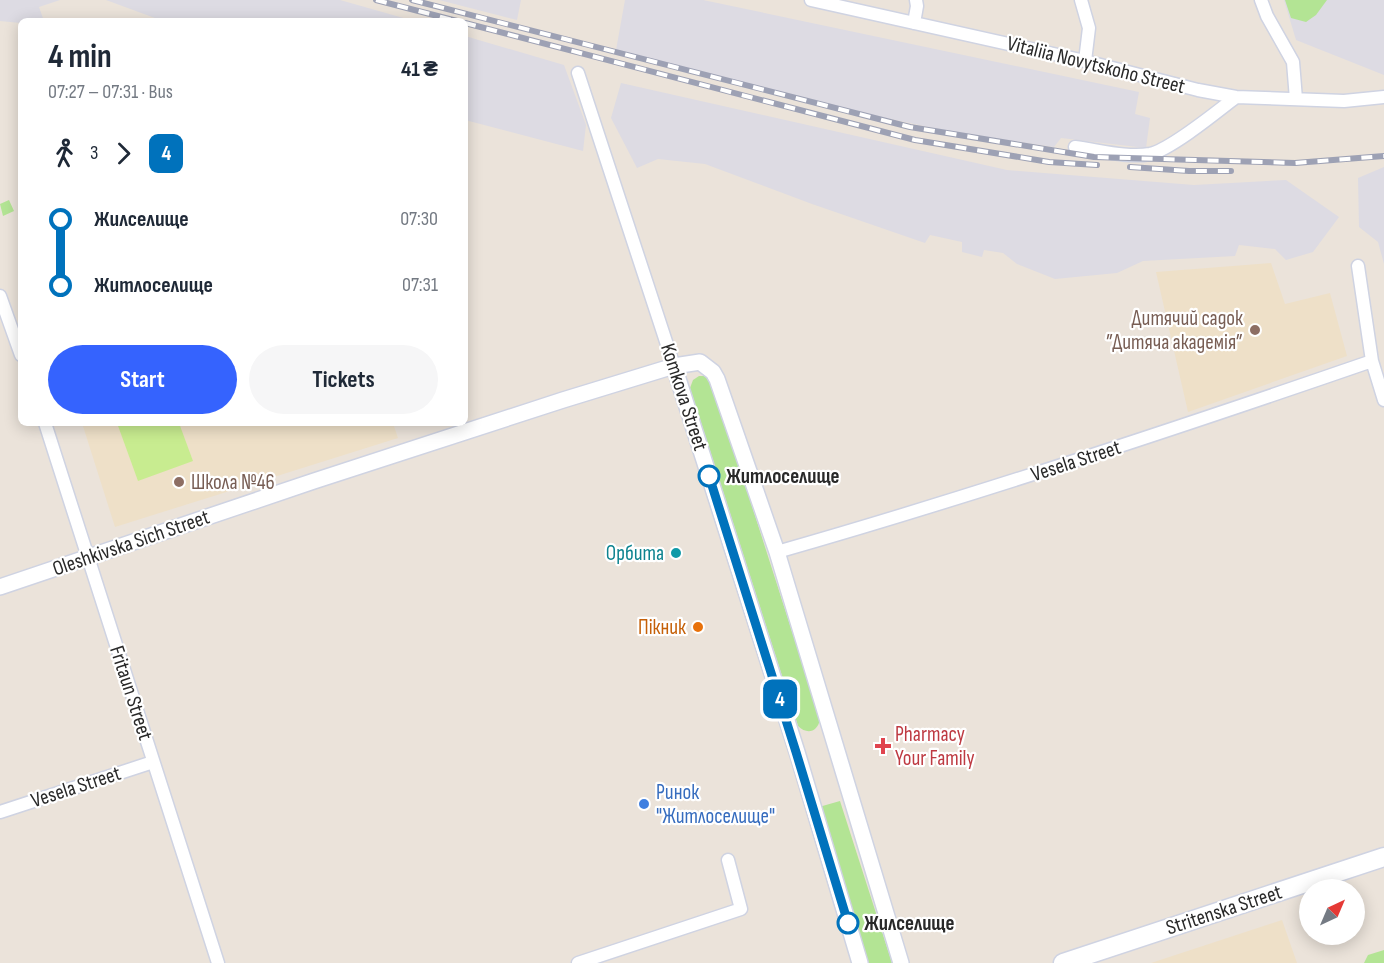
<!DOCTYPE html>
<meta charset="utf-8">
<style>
:root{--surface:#fff;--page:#f6f6f7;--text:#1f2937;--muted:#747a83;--accent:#3563fe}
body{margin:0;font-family:"Sofia Sans Condensed",sans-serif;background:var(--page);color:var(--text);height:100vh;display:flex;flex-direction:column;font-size:22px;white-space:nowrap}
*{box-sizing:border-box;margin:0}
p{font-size:20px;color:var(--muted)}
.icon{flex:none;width:33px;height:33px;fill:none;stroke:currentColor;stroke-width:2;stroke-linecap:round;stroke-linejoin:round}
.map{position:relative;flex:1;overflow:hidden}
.drawer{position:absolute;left:18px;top:18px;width:450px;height:408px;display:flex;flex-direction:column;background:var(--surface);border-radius:9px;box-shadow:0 3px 15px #0003}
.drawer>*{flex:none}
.badge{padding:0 12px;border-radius:9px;font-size:21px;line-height:39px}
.needle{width:39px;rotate:44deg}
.buttons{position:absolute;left:1299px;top:879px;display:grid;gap:12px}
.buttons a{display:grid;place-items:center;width:66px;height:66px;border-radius:50%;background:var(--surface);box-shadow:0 3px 15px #0003;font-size:30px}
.map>.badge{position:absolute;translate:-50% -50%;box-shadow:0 0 0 3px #fff}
.legs{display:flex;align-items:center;gap:9px;height:66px;padding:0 30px;font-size:20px}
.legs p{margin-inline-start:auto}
.overview{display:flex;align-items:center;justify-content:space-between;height:102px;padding:0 30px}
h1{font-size:33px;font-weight:700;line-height:45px}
.action{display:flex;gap:12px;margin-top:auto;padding:12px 30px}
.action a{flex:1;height:69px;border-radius:36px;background:var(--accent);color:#fff;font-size:24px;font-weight:700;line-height:69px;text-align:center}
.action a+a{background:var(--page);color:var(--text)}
ul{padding:0 30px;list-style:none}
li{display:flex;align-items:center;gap:21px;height:66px;font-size:22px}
li i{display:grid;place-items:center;width:9px;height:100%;margin:0 8px;background:currentColor}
li i::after{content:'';width:15px;height:15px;margin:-8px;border:4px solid;border-radius:50%;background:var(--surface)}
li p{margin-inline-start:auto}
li:first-child i{background:linear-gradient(#0000 50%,currentColor 0)}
li:last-child i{background:linear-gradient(currentColor 50%,#0000 0)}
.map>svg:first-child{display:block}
.industrial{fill:#dddbe3}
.education{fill:#eee0c8}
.green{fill:#b3e494}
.pitch{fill:#c8ec90}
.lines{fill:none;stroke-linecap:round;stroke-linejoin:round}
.minor-casing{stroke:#cfd3e2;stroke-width:15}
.tertiary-casing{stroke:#cfd3e2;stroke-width:18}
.secondary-casing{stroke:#cfd3e2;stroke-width:21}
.minor{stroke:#fff;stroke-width:12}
.tertiary{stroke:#fff;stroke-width:15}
.secondary{stroke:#fff;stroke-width:18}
.rail-casing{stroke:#9da1b4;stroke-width:6}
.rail{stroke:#fff;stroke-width:4;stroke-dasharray:11;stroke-linecap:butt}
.line-1-casing{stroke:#fff;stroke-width:14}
.line-1{stroke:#0072bc;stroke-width:9}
.education-dot{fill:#8d6e63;stroke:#fff;stroke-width:2}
.stop-1-dot{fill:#fff;stroke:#0072bc;stroke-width:3}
.culture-dot{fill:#0f9aa8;stroke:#fff;stroke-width:2}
.food-dot{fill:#e8710a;stroke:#fff;stroke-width:2}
.health-dot{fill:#e0444e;stroke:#fff;stroke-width:2}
.shop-dot{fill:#3f7fe0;stroke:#fff;stroke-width:2}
.labels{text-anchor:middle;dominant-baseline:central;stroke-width:4.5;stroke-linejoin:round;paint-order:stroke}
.street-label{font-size:21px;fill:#292929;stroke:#fff}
.education-label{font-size:21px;fill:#785e54;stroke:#fff;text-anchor:end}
.stop-label{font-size:21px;font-weight:bold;fill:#292929;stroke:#fff;text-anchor:start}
.culture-label{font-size:21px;fill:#0d838f;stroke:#fff;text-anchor:end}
.food-label{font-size:21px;fill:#c56008;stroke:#fff;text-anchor:end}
.health-label{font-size:21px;fill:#be3a42;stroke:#fff;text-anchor:start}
.shop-label{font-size:21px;fill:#366cbe;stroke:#fff;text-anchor:start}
</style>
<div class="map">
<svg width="1384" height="963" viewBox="0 0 1384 963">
<rect width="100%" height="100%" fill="#ebe3da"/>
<!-- industrial -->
<path class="industrial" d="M0,0H60L39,7L44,21H21V23L0,21Z
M106,0H340L414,21H163Z
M439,0H521L517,20Z
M625,0H703L1139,92L1135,114L1150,118L1146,148L1061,138L1054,147L957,133L876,116L616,50Z
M1284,0H1384V75L1296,40Z
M465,36L564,65L586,125L583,151L465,120Z
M621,83L1007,170L1194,185L1286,180L1339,217L1313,252L1286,260L1275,249L1239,245L1235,256L1143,261L1117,273L1055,279L1017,264L1003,253L984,250L982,257L962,252V242L930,235L925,243L812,204L705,164L658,159L637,168L611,118Z
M1384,167V264L1378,242L1359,227L1358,178Z"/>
<!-- education -->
<path class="education" d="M1271,263L1285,304L1330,293L1347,356L1188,412L1156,272Z
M82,423H393L398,438L115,527Z
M1282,920L1297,963H1151Z"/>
<!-- green -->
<path class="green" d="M1285,0H1327L1316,15L1306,22L1291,18Z
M9,200L14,211L3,216L0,204Z
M699,376H706L712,381L820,719C818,732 807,735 798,726L690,388L693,380Z
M840,801L892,963H868L819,807Z
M1384,950V963H1364L1368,955Z"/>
<!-- pitch -->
<path class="pitch" d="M117,423H179L193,461L138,481Z"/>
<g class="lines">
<defs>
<path id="minor" d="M811,0L1085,61L1198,90L1236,97L1344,101L1384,97
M1081,0L1089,28L1085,61
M1261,0L1267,16L1293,62L1296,99
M914,23L917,6L916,0
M578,73L674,366
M1075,147C1099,150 1127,158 1150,154C1170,150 1218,111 1236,97
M1358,266L1372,361L1384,400
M0,296L21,355
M45,423L218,963
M777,552C977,495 1175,429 1372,361
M0,812L153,762
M578,963L741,909L728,860"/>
<path id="tertiary" d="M674,366L797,752L860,963
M0,587L314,481L563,400L674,366L700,362L713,372L717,379L777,552L901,963"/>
<path id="secondary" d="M1063,963L1384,857"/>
</defs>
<!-- minor casing -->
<use href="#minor" class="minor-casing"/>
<!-- tertiary casing -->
<use href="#tertiary" class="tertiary-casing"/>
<!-- secondary casing -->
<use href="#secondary" class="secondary-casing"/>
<!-- minor -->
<use href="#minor" class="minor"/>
<!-- tertiary -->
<use href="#tertiary" class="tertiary"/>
<!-- secondary -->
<use href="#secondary" class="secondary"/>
<defs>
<path id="rail" d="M376,0L457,21
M412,0L910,127L1094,157L1295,163L1384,156
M465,23L915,140L1049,162L1097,165
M1130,167L1189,171H1231"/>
</defs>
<!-- rail casing -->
<use href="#rail" class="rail-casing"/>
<!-- rail -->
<use href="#rail" class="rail"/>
</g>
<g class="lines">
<defs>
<path id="line-1" d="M709,476L796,752L848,923"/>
</defs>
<!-- line-1 casing -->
<use href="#line-1" class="line-1-casing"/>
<!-- line-1 -->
<use href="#line-1" class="line-1"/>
</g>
<!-- markers -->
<g class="education-dot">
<circle cx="1255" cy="330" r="6"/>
<circle cx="179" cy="482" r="6"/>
</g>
<g class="stop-1-dot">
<circle cx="709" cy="476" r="10"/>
<circle cx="848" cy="923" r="10"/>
</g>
<circle class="culture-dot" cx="676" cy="553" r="6"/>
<circle class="food-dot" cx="698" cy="627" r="6"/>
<path class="health-dot" d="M880 737h6v6h6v6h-6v6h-6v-6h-6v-6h6z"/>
<circle class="shop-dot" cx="644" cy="804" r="6"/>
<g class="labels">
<!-- street labels -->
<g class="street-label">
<text transform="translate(1096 65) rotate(14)">Vitaliia Novytskoho Street</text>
<text transform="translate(684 397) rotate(72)">Komkova Street</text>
<text transform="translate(1076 461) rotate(-18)">Vesela Street</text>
<text transform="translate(131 543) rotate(-19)">Oleshkivska Sich Street</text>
<text transform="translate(131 693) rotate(72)">Fritaun Street</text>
<text transform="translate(76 787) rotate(-18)">Vesela Street</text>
<text transform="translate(1224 910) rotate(-18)">Stritenska Street</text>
</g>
<!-- education labels -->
<g class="education-label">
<text x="1243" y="318">Дитячий садок<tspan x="1243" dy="24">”Дитяча академія”</tspan></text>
<text x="191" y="482" text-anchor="start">Школа №46</text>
</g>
<!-- stop labels -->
<g class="stop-label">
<text x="726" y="476">Житлоселище</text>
<text x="864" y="923">Жилселище</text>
</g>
<!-- culture labels -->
<g class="culture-label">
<text x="664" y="553">Орбита</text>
</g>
<!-- food labels -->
<g class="food-label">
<text x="686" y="627">Пікник</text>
</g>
<!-- health labels -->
<g class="health-label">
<text x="895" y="734">Pharmacy<tspan x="895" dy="24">Your Family</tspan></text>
</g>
<!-- shop labels -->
<g class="shop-label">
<text x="656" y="792">Ринок<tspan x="656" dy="24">"Житлоселище"</tspan></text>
</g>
</g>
</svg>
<div class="buttons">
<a><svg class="needle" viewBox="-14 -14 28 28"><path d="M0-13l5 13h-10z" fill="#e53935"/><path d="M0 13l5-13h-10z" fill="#747a83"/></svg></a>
</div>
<b class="badge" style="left:780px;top:699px;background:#0072bc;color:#fff">4</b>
<section class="drawer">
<div class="overview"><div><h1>4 min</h1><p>07:27 – 07:31 · Bus</p></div><b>41 ₴</b></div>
<div class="legs"><svg class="icon" aria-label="walk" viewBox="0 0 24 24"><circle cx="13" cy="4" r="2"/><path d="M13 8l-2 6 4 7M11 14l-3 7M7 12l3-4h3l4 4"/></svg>3<svg class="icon" aria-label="forward" viewBox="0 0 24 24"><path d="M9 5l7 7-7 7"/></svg><b class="badge" style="background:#0072bc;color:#fff">4</b></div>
<ul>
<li><i style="color:#0072bc"></i><b>Жилселище</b><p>07:30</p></li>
<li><i style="color:#0072bc"></i><b>Житлоселище</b><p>07:31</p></li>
</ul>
<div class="action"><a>Start</a><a>Tickets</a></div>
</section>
</div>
